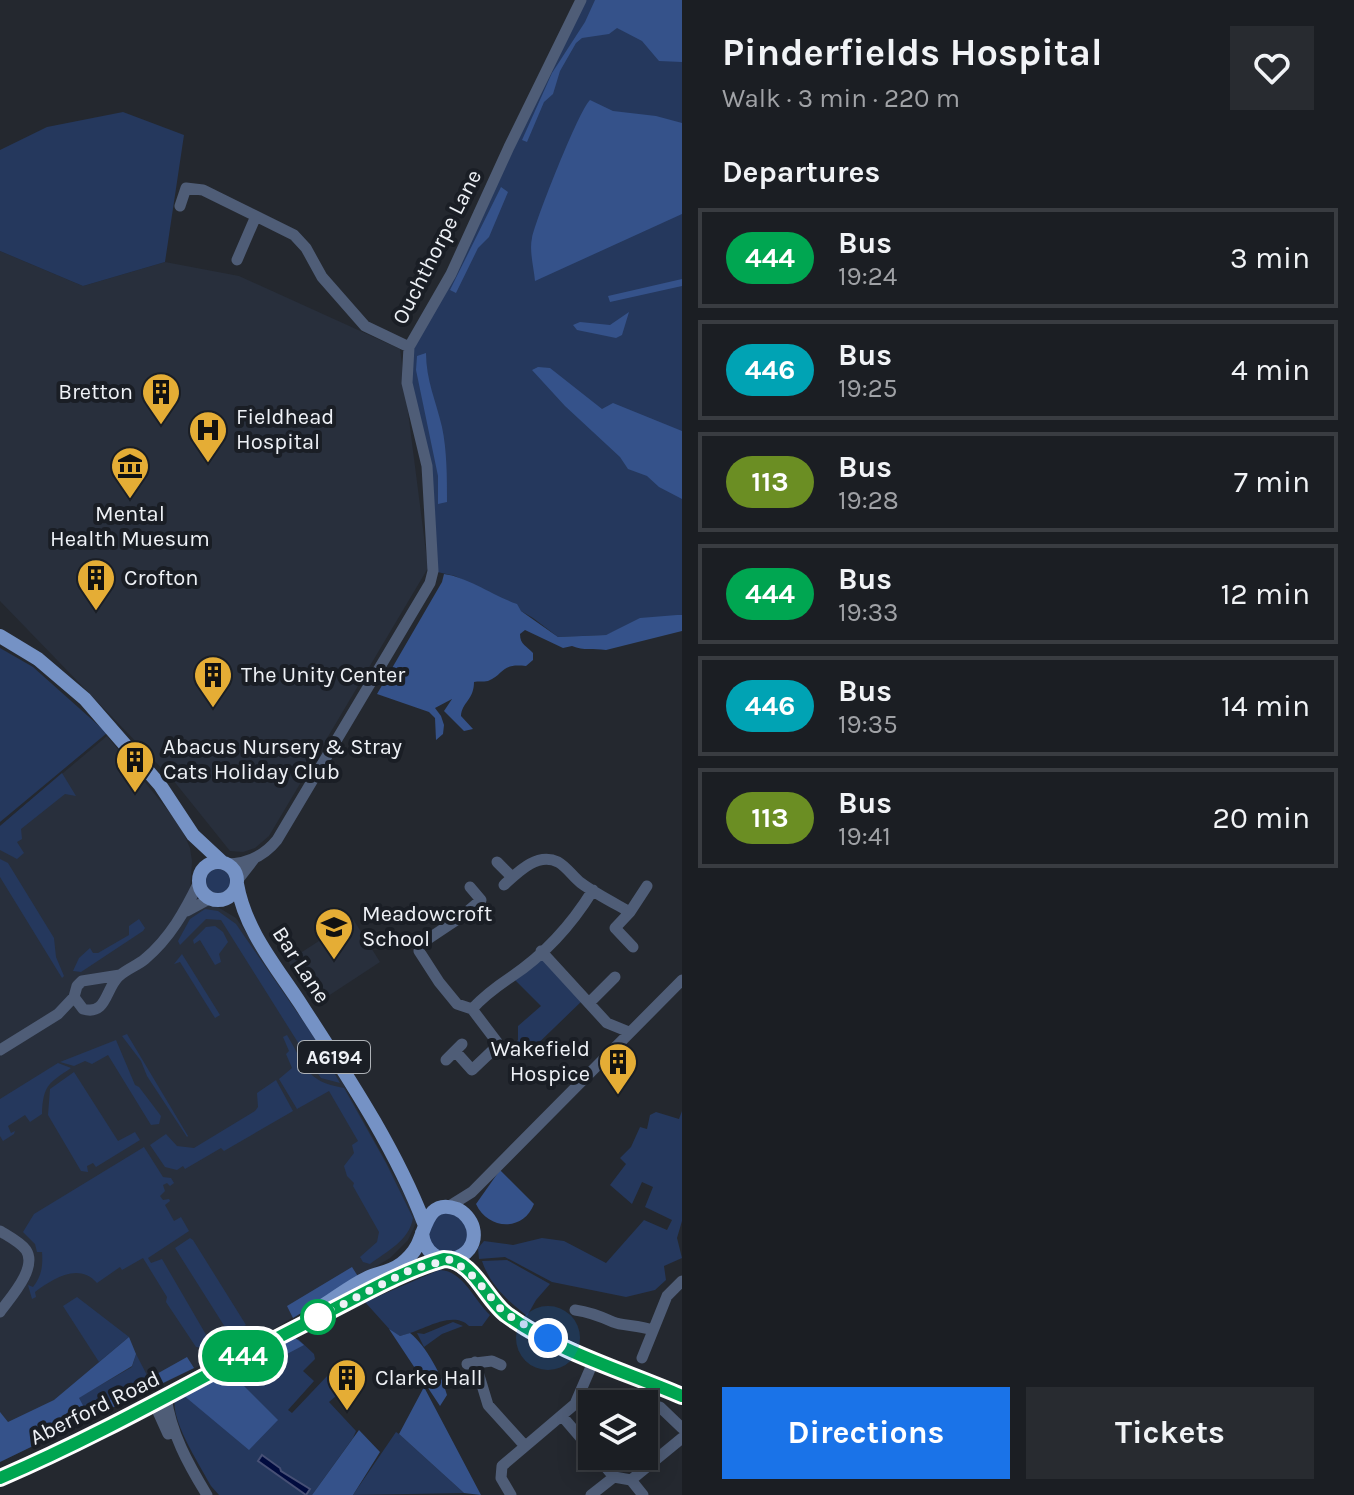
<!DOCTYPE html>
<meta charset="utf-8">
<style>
:root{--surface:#1b1e23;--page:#282b30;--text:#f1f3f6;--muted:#a0a2a6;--line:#393c41;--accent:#1a73e8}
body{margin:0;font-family:Karla,sans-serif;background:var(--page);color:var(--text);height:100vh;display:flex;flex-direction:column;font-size:30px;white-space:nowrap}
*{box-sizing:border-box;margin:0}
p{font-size:26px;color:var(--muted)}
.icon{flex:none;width:44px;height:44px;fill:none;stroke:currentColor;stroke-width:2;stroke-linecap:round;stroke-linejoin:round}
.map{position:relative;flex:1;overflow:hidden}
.sheet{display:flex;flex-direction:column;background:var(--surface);width:672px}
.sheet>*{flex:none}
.badge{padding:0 16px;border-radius:26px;font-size:28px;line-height:52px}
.tools{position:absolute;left:578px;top:1390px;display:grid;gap:16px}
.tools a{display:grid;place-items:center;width:80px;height:80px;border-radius:0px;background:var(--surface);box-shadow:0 4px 20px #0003,0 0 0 2px var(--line);font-size:40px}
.you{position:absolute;width:40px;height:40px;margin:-20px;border:6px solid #fff;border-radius:50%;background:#1a73e8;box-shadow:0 0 0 12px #1a73e833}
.map>.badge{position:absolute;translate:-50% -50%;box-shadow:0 0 0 4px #fff}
h2{padding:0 40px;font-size:30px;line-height:72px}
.round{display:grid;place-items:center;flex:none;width:84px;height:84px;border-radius:0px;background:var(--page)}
.headline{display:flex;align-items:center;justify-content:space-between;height:136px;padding:0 40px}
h1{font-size:38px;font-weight:700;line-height:60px}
.action{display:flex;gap:16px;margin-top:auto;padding:16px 40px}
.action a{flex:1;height:92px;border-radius:0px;background:var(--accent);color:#fff;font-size:32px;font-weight:700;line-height:92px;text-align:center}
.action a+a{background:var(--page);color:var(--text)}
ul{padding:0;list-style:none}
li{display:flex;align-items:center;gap:24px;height:100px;margin:0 16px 12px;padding:0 24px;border:4px solid var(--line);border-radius:0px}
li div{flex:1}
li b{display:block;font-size:30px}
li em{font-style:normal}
li .badge{min-width:88px;font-weight:700;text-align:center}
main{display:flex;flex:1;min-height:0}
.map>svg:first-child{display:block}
.built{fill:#282f3c}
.green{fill:#25385d}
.forest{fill:#35528a}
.water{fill:#000b3e;stroke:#475075;stroke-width:2}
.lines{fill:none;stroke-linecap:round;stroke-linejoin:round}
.minor{stroke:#4f5d77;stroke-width:11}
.major{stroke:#7592c5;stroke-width:14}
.line-casing{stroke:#fff;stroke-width:18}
.line{stroke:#00a651;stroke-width:12}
.walk{stroke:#eef1f6;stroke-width:8;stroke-dasharray:0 14.4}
.stop-dot{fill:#fff;stroke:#00a651;stroke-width:4}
.labels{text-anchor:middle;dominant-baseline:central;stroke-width:8;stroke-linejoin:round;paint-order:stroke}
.shield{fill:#1a1e25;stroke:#aeb2b7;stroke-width:2}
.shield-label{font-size:20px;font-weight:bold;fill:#eef1f6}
.street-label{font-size:22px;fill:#eef1f6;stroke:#1a1e25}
.poi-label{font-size:22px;fill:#eef1f6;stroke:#1a1e25;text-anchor:start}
</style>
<main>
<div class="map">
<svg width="682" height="1495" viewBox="0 0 682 1495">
<rect width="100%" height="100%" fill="#24282f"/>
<!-- built -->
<path class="built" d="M0,251L83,286L165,262L239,276L400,349L428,568L269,836L255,848L243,852L230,851L173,780L0,601Z
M107,736L180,825L190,848L192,861L190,891L208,905L216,906L236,918L292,998L311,1026L418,1219L408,1240L390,1258L264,1335L0,1462V826Z
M353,919L380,962L316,1004L288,961Z"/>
<!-- green -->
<path class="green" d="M581,0H682V615L623,628L606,635L558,637L533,618L497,597L455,576L433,571L427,466L407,365L433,304Z
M123,112L184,135L165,262L83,286L0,251V150L47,127Z
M0,648L33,667L107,733L0,822Z
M62,773L76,796L65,794L21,829L22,839L17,842L24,853L17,859L0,850V826Z
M0,859L8,863L54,938L56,957L64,976L62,978L0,877Z
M206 881a12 12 0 1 1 24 0a12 12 0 1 1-24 0Z
M205,909L218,911L236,924L312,1034L340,1083L321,1078L314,1068L221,920L206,919L180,945L178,941L190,919Z
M139,919L145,928L143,931L81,972L73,971L79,958L90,948L93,953H98L129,935V926Z
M215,926L223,932L228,942L219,954L221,962L215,965L200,940L194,944L193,940L206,927Z
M541,951L585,998L524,1057L512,1046L518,1040V1026L541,1006L512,977Z
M182,954L220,1015L215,1018L180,962L174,964Z
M127,1034L188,1136L187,1137L147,1076L141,1061L122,1036Z
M287,1035C306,1066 304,1081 344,1088L386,1163L413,1218C409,1241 387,1251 370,1264L363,1262L360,1257L377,1242L379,1232L353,1186L354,1183L347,1176L344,1166L354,1153L352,1145L358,1141L329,1091L297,1109L279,1079L292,1068L286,1054L289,1051L283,1037Z
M116,1040L135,1085L139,1087L161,1116L159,1124L151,1125L108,1055L92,1064L85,1061L74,1066L60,1062Z
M58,1063L71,1068C49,1083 43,1085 42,1114L30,1122L25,1115L8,1126L11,1133L15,1131L14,1134L3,1141L0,1136V1099Z
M74,1072L118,1141L135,1132L140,1140L96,1167L93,1163L87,1166L88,1172L81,1171L48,1115L50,1089Z
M276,1080L293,1111L224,1151L221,1148L185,1169L183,1166L177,1170L165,1167L150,1145L166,1134L177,1146L194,1148L255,1111L258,1107L257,1093Z
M682,1111V1221L677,1238L682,1258L664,1266L666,1280L655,1290L626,1297L552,1282L505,1257L479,1259L478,1248L484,1241L513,1245L542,1238L564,1241L606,1263L644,1220L667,1230L672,1220L645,1207L653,1187L642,1182L632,1204L610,1185L626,1164L620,1158L631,1147L640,1127L647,1129L650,1115L656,1112L679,1119Z
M144,1147L163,1177L171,1178L174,1183L170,1186L167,1183L163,1185L165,1191L160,1196L163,1200L169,1199L170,1201L165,1205L174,1221L181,1217L189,1231L148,1258L151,1263L162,1259L212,1345L205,1348L196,1347L166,1302L167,1297L143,1258L122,1270L120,1267L97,1283C78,1262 53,1279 35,1292L36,1297L32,1299L28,1285L33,1287C42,1276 43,1265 42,1252H37L35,1244L23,1232L34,1214Z
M428 1233a20 20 0 1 1 40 0a20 20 0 1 1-40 0Z
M190,1238L193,1240L246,1325L230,1335L175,1248Z
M507,1260L550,1284L536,1300L527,1316C508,1301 490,1285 482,1261Z
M439,1270C463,1270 474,1300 490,1315L482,1326H469C452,1309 421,1332 400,1336L392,1332L365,1302Z
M77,1297L129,1337L99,1362L63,1306Z
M453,1322L463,1326L442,1334L424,1347L417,1333L424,1334Z
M298,1339L314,1354L315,1359L303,1371L314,1381L288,1410L292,1413L329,1374L343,1390L329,1402L356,1431L353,1438L312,1495H219L211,1486C200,1465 170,1420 175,1398Z
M136,1354L149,1379L87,1414L78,1398L132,1367Z
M396,1432L399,1434L464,1493L353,1495Z"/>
<!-- forest -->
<path class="forest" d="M595,0H682V62L659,61L642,41L617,28L609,34L582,38L576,43L560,71L553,94L544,102L527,142L522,140L552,73L585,22Z
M590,100L613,111L656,116L682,123V214L535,281C534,268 529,251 532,238C536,219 579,110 590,100Z
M501,187L508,192L489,237L478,248L456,293L450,290Z
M682,279V286L610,302L608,296Z
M629,312L622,335L616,338L577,330L573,325L580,322L610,325Z
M426,353C426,380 436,401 442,427C447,451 447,477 447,502L438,504V476L416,370L417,356Z
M538,367L550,368L602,409L613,403L682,431V499L659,487L647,476L628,469L620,457L565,406L532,370Z
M444,574C467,577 494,596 517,604L521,611L558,637L606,635L640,618L677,615H682V631L606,650C593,648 584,651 572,646L563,648L525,630L520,634C520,645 527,646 533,653V660L526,666C500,663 505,674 488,681C483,682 478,681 474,682C474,700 462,702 461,716L473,729L464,731L444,711L452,699L435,708L441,716L444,725L443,734L436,740L435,718L429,712L377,694L442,582Z
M500,1170L534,1204C523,1232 488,1230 476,1204Z
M352,1267L359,1278L293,1318L287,1306Z
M389,1329L400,1336L410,1333C426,1346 442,1375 447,1395L440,1406Z
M293,1336L304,1345L238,1380L278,1420L249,1450L182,1394Z
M129,1337L136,1354L132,1366L79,1398L87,1413L187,1357L194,1368L0,1462V1412L8,1422L54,1400Z
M424,1387L481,1495L464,1493L399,1434Z
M359,1430L380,1452L353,1495H312Z"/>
<!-- water -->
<path class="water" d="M262,1455L280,1468L281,1471L310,1489L306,1495L258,1461Z"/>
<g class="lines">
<!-- minor -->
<path class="minor" d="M180,206L186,188L203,190L294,235L306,248L322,277L365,326L409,347
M237,260L256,216
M497,862L512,877
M226,864C247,864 264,856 277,840L430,583L433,571L427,466L407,383L409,347L451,274L509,147L581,0
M237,881L254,859
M504,885C518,872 537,852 558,862C567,867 573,877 581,883C596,894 614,903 630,912L615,928L633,947
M187,911L211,898
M630,912L647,886
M541,951L607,1023L629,1032
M74,997L83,1009C107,1016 105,989 119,976C127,969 138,965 145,959C170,938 185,911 199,882
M589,1003L615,977
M472,1009C484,996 496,987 511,977C544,955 572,924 593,890
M462,1044L455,1051L472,1070L493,1050L497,1042L472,1009L457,1004L439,982L419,951L422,943L461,917L481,900L470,887
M0,1050L58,1014L74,997L77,986L82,981L120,975
M446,1060L455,1051
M448,1207L472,1192L682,980
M0,1231C8,1236 20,1242 26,1250C38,1268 10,1298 0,1312
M575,1310C590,1312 600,1316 613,1322C622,1326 639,1325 652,1330
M642,1358L667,1296L682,1281
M475,1362L488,1405L525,1446
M467,1364L492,1361L501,1365
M166,1397C171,1433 188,1464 207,1495
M154,1403L168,1434
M660,1407L682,1428
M562,1416L592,1451
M596,1456L614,1477L631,1480L643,1495
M631,1480L682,1438
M511,1495L501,1478L502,1466L575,1404L594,1360
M591,1495L614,1477"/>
<!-- major -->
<path class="major" d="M0,636L38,659L85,699L160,785L193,835L222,862
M199 881a19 19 0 1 1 38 0a19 19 0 1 1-38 0Z
M237,884C245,930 275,965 300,1003C345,1073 394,1145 424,1223
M452,1259L475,1278L504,1313L530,1329L594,1360L682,1396
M324,1305C338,1296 352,1285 367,1278C378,1273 391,1272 401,1264C407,1260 414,1252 417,1246C426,1229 427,1198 457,1209C464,1212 471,1220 473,1228C481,1262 427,1274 422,1233
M0,1478C110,1431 215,1369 322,1315C362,1295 400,1272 444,1259"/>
</g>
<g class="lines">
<defs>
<path id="line" d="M0,1478C110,1431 214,1369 322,1315C362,1295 400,1272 444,1259C473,1259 486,1300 507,1315C558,1352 624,1371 682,1396"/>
</defs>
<!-- line casing -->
<use href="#line" class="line-casing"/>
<!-- line -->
<use href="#line" class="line"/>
<!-- walk -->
<path class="walk" d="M318,1317L412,1269L452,1259L475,1278L504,1313L548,1338"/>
</g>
<!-- icons -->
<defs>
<symbol id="building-pin" viewBox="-11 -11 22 30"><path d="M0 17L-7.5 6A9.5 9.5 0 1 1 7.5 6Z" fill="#e5ad35" stroke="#1a1e25"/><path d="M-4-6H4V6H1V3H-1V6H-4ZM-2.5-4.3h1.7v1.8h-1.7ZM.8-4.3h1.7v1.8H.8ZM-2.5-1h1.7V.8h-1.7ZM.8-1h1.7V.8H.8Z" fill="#111"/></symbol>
<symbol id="hospital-pin" viewBox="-11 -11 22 30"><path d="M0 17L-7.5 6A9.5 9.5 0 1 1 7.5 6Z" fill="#e5ad35" stroke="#1a1e25"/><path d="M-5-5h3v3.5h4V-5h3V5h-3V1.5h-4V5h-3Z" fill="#111"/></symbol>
<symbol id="museum-pin" viewBox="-11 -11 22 30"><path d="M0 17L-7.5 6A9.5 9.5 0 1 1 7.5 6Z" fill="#e5ad35" stroke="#1a1e25"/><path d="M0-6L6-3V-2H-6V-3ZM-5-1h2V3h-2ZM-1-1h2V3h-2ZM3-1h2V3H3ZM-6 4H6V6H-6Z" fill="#111"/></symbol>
<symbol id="school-pin" viewBox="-11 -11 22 30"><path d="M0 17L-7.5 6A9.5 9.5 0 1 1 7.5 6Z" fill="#e5ad35" stroke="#1a1e25"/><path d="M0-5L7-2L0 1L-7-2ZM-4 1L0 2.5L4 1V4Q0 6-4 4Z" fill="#111"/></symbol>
</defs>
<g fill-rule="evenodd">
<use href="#building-pin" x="139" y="370" width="44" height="60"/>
<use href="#hospital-pin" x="186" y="408" width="44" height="60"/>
<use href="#museum-pin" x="108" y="444" width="44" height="60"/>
<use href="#building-pin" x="74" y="556" width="44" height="60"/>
<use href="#building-pin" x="191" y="653" width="44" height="60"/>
<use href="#building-pin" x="113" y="738" width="44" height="60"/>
<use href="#school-pin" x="312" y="905" width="44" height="60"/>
<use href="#building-pin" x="596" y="1040" width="44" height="60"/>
<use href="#building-pin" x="325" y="1356" width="44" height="60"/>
</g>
<!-- markers -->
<circle class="stop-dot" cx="318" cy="1317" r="16"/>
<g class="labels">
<!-- shield labels -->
<rect class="shield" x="298" y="1041" width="72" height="32" rx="6"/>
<g class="shield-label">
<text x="334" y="1057">A6194</text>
</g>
<!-- street labels -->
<g class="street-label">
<text transform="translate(437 247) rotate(-63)">Ouchthorpe Lane</text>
<text transform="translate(301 965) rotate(57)">Bar Lane</text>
<text transform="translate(95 1408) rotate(-26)">Aberford Road</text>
</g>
<!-- poi labels -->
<g class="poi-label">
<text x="133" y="392" text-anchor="end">Bretton</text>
<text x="236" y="417">Fieldhead<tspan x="236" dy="25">Hospital</tspan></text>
<text x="130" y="514" text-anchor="middle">Mental<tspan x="130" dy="25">Health Muesum</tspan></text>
<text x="124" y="578">Crofton</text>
<text x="241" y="675">The Unity Center</text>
<text x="163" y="747">Abacus Nursery &amp; Stray<tspan x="163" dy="25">Cats Holiday Club</tspan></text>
<text x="362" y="914">Meadowcroft<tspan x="362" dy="25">School</tspan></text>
<text x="590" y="1049" text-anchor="end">Wakefield<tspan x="590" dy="25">Hospice</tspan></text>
<text x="375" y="1378">Clarke Hall</text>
</g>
</g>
</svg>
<div class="tools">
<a><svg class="icon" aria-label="layers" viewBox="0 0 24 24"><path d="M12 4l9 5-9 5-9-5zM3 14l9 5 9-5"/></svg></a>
</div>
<div class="you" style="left:548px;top:1338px"></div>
<b class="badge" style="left:243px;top:1356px;background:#00a651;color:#fff">444</b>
</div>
<section class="sheet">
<div class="headline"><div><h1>Pinderfields Hospital</h1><p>Walk · 3 min · 220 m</p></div><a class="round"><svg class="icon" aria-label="heart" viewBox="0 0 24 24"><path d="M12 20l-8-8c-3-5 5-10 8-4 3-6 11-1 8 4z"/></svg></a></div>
<h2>Departures</h2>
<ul>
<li><span class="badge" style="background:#00a651;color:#fff">444</span><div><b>Bus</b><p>19:24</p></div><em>3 min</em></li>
<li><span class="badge" style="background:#00a3b4;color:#fff">446</span><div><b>Bus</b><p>19:25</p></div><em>4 min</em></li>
<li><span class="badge" style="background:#6b8e23;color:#fff">113</span><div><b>Bus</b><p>19:28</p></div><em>7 min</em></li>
<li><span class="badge" style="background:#00a651;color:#fff">444</span><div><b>Bus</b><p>19:33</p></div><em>12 min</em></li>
<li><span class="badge" style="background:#00a3b4;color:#fff">446</span><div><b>Bus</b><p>19:35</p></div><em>14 min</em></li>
<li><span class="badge" style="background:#6b8e23;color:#fff">113</span><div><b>Bus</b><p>19:41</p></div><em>20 min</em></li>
</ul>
<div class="action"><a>Directions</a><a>Tickets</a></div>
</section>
</main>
